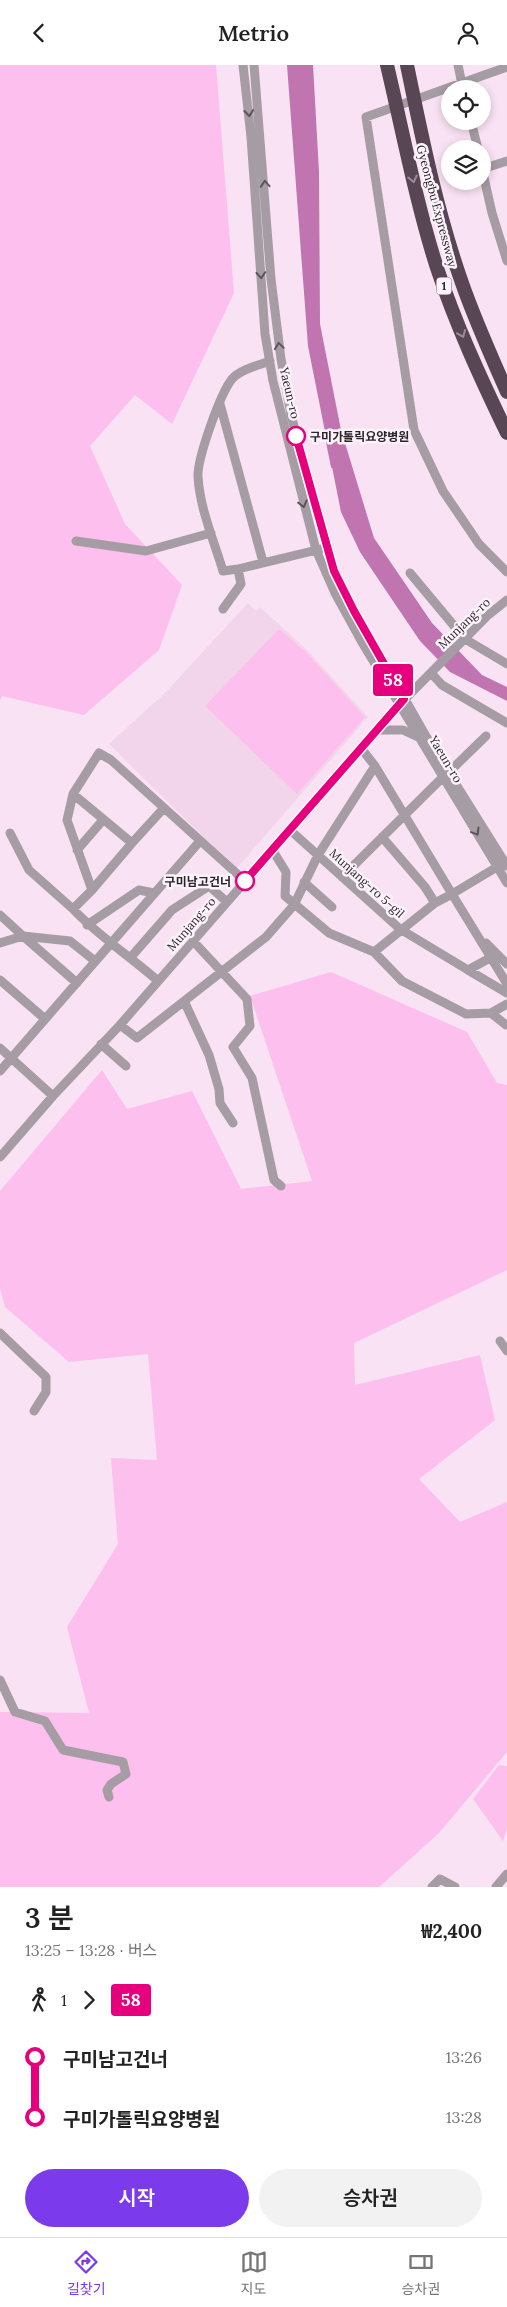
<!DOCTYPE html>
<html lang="ko">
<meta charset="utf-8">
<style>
:root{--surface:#fff;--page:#f2f2f2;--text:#222;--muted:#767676;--line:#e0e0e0;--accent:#7c3aed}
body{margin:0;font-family:Lora,"Noto Sans KR",serif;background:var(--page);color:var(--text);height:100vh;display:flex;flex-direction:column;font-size:19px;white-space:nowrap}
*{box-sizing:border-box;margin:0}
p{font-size:16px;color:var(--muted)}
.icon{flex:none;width:28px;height:28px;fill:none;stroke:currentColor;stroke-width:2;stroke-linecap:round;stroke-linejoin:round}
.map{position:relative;height:1822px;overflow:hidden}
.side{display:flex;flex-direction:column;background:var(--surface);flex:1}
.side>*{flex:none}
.badge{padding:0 10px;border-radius:4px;font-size:18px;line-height:32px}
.controls{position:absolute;left:441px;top:15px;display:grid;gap:10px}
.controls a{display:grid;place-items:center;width:50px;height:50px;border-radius:50%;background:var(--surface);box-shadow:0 2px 8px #0003;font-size:25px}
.map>.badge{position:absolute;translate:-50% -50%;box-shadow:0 0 0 2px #fff}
.legs{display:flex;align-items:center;gap:8px;height:55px;padding:0 25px;font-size:16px}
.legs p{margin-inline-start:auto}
.summary{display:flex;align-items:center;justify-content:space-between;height:85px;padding:0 25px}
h1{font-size:28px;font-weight:600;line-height:38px}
.action{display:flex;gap:10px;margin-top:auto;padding:10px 25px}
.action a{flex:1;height:58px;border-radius:30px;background:var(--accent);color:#fff;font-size:20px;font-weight:600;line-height:58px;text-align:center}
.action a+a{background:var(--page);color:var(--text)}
ul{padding:0 25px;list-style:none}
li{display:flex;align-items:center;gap:18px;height:60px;font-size:19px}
li i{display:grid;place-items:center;width:8px;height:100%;margin:0 6px;background:currentColor}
li i::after{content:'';width:12px;height:12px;margin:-6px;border:4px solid;border-radius:50%;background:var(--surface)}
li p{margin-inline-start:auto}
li:first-child i{background:linear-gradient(#0000 50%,currentColor 0)}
li:last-child i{background:linear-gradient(currentColor 50%,#0000 0)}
header{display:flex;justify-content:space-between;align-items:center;height:65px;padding:0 25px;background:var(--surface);font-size:22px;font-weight:600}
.dock{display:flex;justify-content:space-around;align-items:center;height:70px;border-top:1px solid var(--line);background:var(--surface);font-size:14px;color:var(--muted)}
.dock a{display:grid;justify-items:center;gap:2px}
.dock .active{color:var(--accent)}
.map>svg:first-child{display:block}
.built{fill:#f2d5eb}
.green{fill:#fdbfee}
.water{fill:#c075b0}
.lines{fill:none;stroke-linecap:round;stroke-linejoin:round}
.stream{stroke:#c075b0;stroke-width:2}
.minor{stroke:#a69ca3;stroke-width:9}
.highway{stroke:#594654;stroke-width:14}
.oneway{stroke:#5d545a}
.oneway2{stroke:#9b8c97}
.line-1-casing{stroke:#fff;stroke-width:11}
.line-1{stroke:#e6007e;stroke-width:8}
.stop-1-dot{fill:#fff;stroke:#e6007e;stroke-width:2.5}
.labels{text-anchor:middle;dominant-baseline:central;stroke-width:5;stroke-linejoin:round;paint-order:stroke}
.shield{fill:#fdf4fb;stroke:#6b6269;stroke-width:1}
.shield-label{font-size:11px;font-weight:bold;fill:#2c242a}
.street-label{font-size:12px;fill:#2c242a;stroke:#fdf4fb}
.stop-label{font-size:12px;font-weight:bold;fill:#2c242a;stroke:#fdf4fb;text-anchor:start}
</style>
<header><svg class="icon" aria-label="back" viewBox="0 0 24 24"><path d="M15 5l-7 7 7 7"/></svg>Metrio<svg class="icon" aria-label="person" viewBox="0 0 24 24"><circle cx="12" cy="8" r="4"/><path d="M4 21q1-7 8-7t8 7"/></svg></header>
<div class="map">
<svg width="507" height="1822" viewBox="0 0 507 1822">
<rect width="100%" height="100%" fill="#f9e2f3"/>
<!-- built -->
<path class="built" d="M248,538L256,546L260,542L306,584L368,652L236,804L109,679L165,628Z"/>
<!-- green -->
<path class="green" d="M0,0H216L234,228L172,359L135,330L90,381L125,459L182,520L159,585L84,650L2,631L0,636Z
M279,564L306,587L365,652L297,729L205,641Z
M331,907L467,967L497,1018L507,1020V1205L354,1278L355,1320L480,1290L495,1355L419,1414L460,1457L507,1437V1687L439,1768L379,1822H0V1647L89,1648L67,1562L118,1479L111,1393L157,1395L148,1289L69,1297L5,1242L0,1224V1126L102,1005L127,1044L192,1026L241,1124L312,1116L250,931Z
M499,1700L507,1701V1764L503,1776L473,1734Z"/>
<!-- water -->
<path class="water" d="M287,0H313L319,107L320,259L341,365L374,473L432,558L482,610L507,622V636L450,607L420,576L360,487L341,447L308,281Z"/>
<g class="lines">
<!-- stream -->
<path class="stream" d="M327,377L332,402"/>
<!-- minor -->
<path class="minor" d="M243,0L251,72L265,269L273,316L316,485L335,528L363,579L507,818
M254,0L271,214L281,294L291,350L327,483L334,506L354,545L427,673L507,801
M458,0L463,24
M507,2L366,52L414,365L443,426L479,479L507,507
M471,56L478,84
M507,96L482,104L492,148L507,196
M270,296C259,300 239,305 232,314C220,329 197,394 198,412C200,444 214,476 223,506L238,504L321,484
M220,339L263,497
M76,476L146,486L211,468
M410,508L465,574L507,599
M223,544L241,519L238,504
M431,608L442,620L507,658
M377,665H403L418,672
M375,701L452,829L497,802
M449,707L486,671
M73,729L132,778
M163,744L132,778L92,825L67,755L73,729L99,688L111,695L245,816
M290,765L400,864L468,905
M10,768L29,805L73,844
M382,772L425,822L435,838
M77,785L103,755
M273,786L286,807L285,831L329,868L374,887L402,916L466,949L491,948L507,939
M342,812L443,712
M304,817L332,842
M92,825L73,844C97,870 131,892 158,916
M0,850L23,871L70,876L95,896
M87,860L139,825L154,828
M193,876L247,934L250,961L233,982L252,1013L274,1115L281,1121
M0,878L23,871L77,918
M486,878L507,899
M374,887L435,838L452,829L507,919
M131,892L172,845L209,821L227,837
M490,893L468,905L507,928
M0,915L45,954
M185,938L209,990L219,1024L220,1038L233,1058
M491,948L506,960
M120,960L137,973L266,872L294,840L318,790L375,701L361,683
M101,979L126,1001
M0,983L53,1031
M0,1006L200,776
M0,1092L53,1031L120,960L399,640L487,551L507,535
M0,1268L46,1312V1327L34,1346
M500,1276L507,1286
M0,1615L15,1647L45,1656L63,1685L123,1697L126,1709L111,1719L107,1725L109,1732
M432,1822L440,1814L455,1822
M496,1822L507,1809"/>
<!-- highway -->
<path class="highway" d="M387,0C403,68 416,137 437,203C456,260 481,314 507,368
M407,0C422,73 437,147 462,218C475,255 491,291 507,327"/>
</g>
<!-- one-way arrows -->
<defs><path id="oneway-chevron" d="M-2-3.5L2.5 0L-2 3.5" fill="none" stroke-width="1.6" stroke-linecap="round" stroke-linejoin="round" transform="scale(1.25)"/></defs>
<g class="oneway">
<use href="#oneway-chevron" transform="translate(249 48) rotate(84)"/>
<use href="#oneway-chevron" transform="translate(265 119) rotate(-94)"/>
<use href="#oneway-chevron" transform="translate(261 210) rotate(86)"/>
<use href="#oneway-chevron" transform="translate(279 281) rotate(-98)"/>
<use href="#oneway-chevron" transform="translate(303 439) rotate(76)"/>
<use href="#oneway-chevron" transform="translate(476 767) rotate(59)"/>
</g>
<g class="oneway2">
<use href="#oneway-chevron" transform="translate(413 114) rotate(77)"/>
<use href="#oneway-chevron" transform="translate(462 269) rotate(68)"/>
</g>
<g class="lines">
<defs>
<path id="line-1" d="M245,816L404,634L354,546L334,506L296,371"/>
</defs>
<!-- line-1 casing -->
<use href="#line-1" class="line-1-casing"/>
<!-- line-1 -->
<use href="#line-1" class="line-1"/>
</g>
<!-- markers -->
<g class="stop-1-dot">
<circle cx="296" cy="371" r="9"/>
<circle cx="245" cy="816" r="9"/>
</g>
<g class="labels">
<!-- shield labels -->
<rect class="shield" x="436.5" y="212.5" width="15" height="17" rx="4"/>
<g class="shield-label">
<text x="444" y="221">1</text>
</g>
<!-- street labels -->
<g class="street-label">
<text transform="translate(437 141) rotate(75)">Gyeongbu Expressway</text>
<text transform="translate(290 328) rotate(77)">Yaeun-ro</text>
<text transform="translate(464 558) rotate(-44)">Munjang-ro</text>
<text transform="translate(446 694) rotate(59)">Yaeun-ro</text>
<text transform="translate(367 818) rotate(42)">Munjang-ro 5-gil</text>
<text transform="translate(191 859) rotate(-49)">Munjang-ro</text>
</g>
<!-- stop labels -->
<g class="stop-label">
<text x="310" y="371">구미가톨릭요양병원</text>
<text x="231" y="816" text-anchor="end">구미남고건너</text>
</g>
</g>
</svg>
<div class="controls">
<a><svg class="icon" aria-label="locate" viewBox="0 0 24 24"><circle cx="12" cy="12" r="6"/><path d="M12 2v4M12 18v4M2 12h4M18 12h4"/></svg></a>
<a><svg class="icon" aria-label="layers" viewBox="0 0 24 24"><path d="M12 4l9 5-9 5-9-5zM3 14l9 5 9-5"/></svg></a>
</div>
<b class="badge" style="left:393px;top:615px;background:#e6007e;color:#fff">58</b>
</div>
<section class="side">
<div class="summary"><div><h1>3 분</h1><p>13:25 – 13:28 · 버스</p></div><b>₩2,400</b></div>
<div class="legs"><svg class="icon" aria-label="walk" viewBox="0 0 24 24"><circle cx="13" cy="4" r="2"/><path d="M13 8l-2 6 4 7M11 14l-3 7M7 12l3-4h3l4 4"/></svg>1<svg class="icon" aria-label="forward" viewBox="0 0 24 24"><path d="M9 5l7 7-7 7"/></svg><b class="badge" style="background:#e6007e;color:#fff">58</b></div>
<ul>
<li><i style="color:#e6007e"></i><b>구미남고건너</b><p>13:26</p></li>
<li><i style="color:#e6007e"></i><b>구미가톨릭요양병원</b><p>13:28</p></li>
</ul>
<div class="action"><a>시작</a><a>승차권</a></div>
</section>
<nav class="dock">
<a class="active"><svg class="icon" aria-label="directions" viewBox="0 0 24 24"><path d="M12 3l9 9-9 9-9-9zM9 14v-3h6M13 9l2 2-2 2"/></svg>길찾기</a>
<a><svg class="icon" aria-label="map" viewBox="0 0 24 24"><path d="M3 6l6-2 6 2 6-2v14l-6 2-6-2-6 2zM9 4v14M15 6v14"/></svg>지도</a>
<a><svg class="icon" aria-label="tickets" viewBox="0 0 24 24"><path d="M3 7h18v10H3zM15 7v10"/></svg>승차권</a>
</nav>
